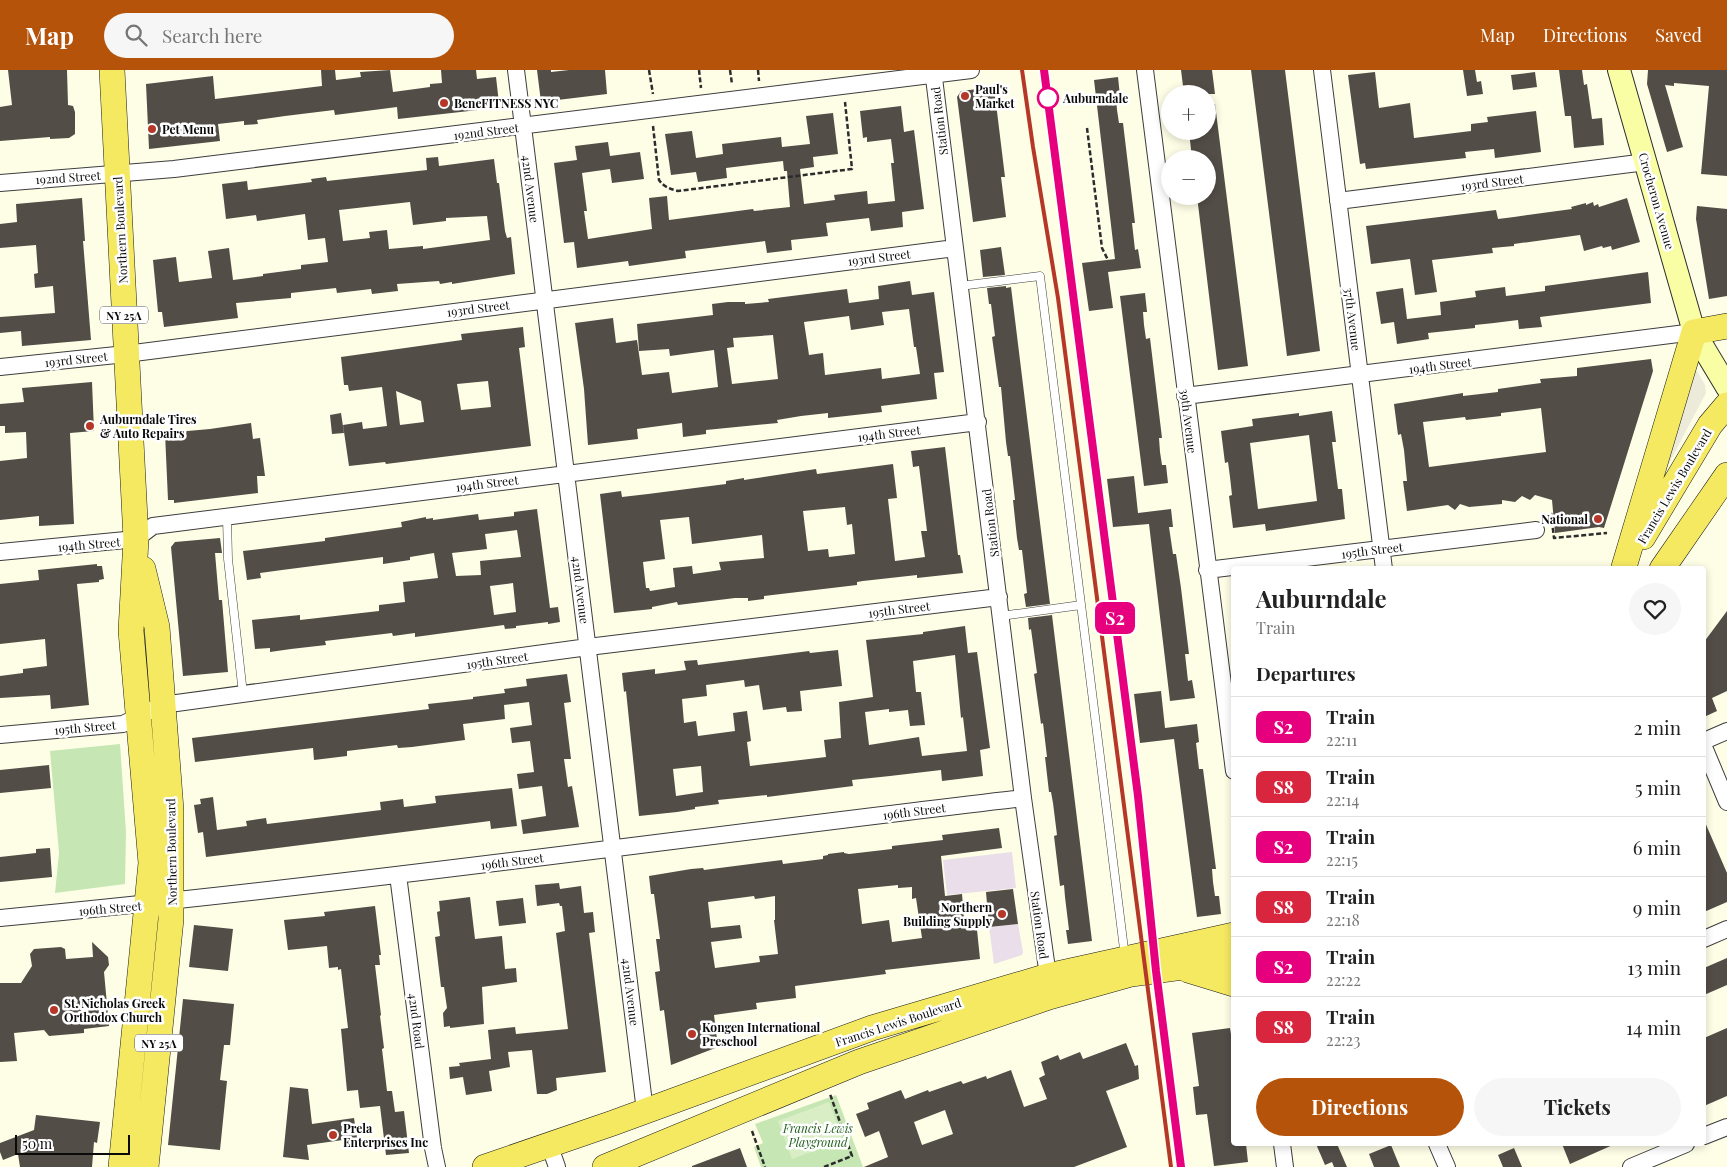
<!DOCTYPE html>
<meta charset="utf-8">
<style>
:root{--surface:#fff;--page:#f6f6f6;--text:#222;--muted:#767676;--line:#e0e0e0;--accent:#b45309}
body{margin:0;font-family:"Playfair Display",serif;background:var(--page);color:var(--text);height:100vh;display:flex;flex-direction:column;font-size:19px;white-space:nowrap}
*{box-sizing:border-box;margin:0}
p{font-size:16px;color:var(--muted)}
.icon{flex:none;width:28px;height:28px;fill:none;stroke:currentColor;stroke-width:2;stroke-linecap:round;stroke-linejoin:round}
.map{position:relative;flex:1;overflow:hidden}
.panel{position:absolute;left:1231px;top:496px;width:475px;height:580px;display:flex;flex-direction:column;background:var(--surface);border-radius:5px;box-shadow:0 2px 8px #0003}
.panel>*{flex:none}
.badge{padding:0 10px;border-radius:8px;font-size:18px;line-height:32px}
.buttons{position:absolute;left:1161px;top:15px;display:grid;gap:10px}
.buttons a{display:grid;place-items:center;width:55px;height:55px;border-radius:50%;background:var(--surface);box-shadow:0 2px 8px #0003;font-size:25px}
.scale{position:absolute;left:15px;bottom:12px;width:115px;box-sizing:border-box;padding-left:5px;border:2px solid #0a0a0a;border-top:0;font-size:14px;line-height:18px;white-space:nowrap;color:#0a0a0a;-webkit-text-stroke:4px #fff;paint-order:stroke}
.map>.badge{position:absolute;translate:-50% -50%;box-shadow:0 0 0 2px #fff}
h2{padding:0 25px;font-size:19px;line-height:45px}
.round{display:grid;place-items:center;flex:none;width:52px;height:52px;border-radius:26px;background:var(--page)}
.head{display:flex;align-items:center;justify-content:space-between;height:85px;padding:0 25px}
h1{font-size:24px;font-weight:700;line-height:38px}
.cta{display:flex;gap:10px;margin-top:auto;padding:10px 25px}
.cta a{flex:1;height:58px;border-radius:30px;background:var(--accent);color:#fff;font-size:20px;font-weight:700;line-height:58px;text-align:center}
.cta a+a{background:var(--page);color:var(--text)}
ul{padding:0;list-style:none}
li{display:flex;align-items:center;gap:15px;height:60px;padding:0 25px;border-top:1px solid var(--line)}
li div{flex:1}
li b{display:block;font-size:19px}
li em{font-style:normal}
li .badge{min-width:55px;font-weight:700;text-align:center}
header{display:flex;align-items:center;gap:30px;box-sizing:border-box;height:70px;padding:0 25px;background:var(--accent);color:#fff}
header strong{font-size:24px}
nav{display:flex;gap:28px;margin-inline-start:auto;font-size:18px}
.search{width:350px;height:45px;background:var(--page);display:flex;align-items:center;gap:12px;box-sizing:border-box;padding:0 18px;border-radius:28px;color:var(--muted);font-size:19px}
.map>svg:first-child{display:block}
.industrial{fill:#e9dee9}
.green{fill:#c6e7b3}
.pitch{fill:#d9eec5}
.plaza{fill:#ecead9}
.building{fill:#524d47;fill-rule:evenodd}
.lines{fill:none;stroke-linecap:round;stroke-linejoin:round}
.lane-casing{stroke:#3d3d3d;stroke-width:9}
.street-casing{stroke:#3d3d3d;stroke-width:18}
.secondary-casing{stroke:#2c2c2c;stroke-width:24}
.primary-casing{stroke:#1b1b1b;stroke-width:26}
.path{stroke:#2c2c2c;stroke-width:2.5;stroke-dasharray:5 2.5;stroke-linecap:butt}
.lane{stroke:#fff;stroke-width:8}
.street{stroke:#fff;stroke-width:16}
.secondary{stroke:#f9fda4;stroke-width:22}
.primary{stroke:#f5e961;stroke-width:25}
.rail{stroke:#b53727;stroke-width:4}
.line-casing{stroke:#fff;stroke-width:11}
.line{stroke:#e6007e;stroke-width:8}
.poi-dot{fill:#b53727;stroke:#fff;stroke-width:2}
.stop-dot{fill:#fff;stroke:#e6007e;stroke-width:2.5}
.labels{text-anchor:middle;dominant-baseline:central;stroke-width:5;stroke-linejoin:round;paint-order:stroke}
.shield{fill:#fff;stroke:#545454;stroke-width:1}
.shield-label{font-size:11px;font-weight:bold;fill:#0a0a0a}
.poi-label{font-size:12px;font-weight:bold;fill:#0a0a0a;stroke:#fff;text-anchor:start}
.stop-label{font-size:12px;font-weight:bold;fill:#0a0a0a;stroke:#fff;text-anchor:start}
.street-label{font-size:12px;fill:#0a0a0a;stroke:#fff}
.park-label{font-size:12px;font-style:italic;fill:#215f1d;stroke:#fff}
</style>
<header>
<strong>Map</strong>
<div class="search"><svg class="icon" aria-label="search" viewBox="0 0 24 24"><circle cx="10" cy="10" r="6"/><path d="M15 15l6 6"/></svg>Search here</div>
<nav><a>Map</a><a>Directions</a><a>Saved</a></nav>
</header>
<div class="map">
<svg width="1727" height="1097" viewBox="0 0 1727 1097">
<rect width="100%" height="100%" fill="#fefee7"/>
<!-- industrial -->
<path class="industrial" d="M1012,782L1016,818L947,825L943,790Z
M1018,854L1023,882L1022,885L994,894L989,857Z"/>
<!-- green -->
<path class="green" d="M120,674L126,762L125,814L55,823L59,783L50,681Z
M836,1025L863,1097H761L754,1077L763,1073L755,1054Z"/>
<!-- pitch -->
<path class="pitch" d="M829,1032L843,1070L792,1089L778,1051Z"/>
<!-- plaza -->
<path class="plaza" d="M1693,299L1697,301L1705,315L1706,323L1657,416Z"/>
<!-- building -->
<path class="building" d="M8,0H67L68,35L73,36L75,42V64L69,68L50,69V67L0,71V37L12,35Z
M321,0H335L336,10L361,7L360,2L390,0L393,22L430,17V14L442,13L441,0H476L477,9L496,7L499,33L496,38L398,49L397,37L335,45L334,40L285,46L257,50L258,54L244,55V51L218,54L220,71L149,79L146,14L213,6L215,29L322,16Z
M537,0H551V2L569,0H605L607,24L541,32Z
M1181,0H1212L1215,24H1184Z
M1251,0H1285L1320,281L1287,286Z
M1463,0H1475L1477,12L1481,11L1483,24L1467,26Z
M1559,0H1582L1584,15L1587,14L1592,49L1602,48L1604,75L1574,78L1571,46H1565Z
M1648,0H1727V106L1701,104L1709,16L1674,13V16L1665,15L1683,77L1667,82L1647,14Z
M1375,2L1379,38L1410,33L1414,68L1471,61V54L1488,52L1487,47L1536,41L1541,82L1495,88L1494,79L1465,82L1466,88L1366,99L1365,93L1360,94L1348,5Z
M1535,2L1537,17L1513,20L1511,5Z
M1118,7L1120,26L1116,27L1117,40L1119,53H1123L1135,153H1132L1135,180L1138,179L1141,198L1108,202L1113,238L1089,241L1082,193L1115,189L1094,10Z
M994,17L1005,107H1001L1006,147L973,152L957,27L961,21Z
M1208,34H1215L1248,296L1218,300L1197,126H1208V89H1192L1189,61H1208Z
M901,36L904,62L914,60L924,139L902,142L903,157L871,161L869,148L826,153L828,166L791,170L792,180L767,183L765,171L685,181L686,188L629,196L628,191L577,198L574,172L564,173L554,93L577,90L575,76L608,72L610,86L640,82L644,109L612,113L610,99L582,103L587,141H584L588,169L652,159L649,128L667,126L669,150L753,139L754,141L790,137L787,101H784L783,91L726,98L727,108L698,112L696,102L671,105L665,64L692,61L696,88L723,84L722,74L781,67L782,77L810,74L806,46L833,43L838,84L813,87L814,97L800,99L804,134L835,130L834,125L867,121L868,134L895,131L891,93H894L891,69L867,72V67L863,68L860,41Z
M438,87L439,96L494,89L497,113H499L505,161L507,168L511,167L515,204L452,214V212L440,214L439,211L397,214L398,221L372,224L371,219L337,223L336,218L291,223V228L236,233L238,248L164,257L162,242H158L153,190L176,187L179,212L212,208L208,181L229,178L233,210L263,206V204L301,199V195L328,192L325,168L308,170L305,144L257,151L256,145L226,149L222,114L247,111L248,120L312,112L311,109L326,107L327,111L427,100L426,88ZM410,132L413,155L446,151V148L487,146L490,170L423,179V176L389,179L387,160L369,162L370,168L343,171L339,140Z
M82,128L85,171H83L91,270L22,276L21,261L0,263V247L55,243L53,216L35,218L34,204L38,203L36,175L0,178V154L17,152L16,134Z
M1627,128L1640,172L1612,180L1611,176L1603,178L1602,176L1584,181L1580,165L1514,174V176L1492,178L1493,183L1432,190L1437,222L1415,225L1410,189L1371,194L1366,156L1496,140L1498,149L1514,147L1572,139L1571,137L1586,133V135L1593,132L1594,136L1598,134L1599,137Z
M1697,136L1727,139V226L1709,229L1696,149Z
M1001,177L1005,205L983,207L980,180Z
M1648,202L1651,233L1540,247L1542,257L1519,259L1518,250L1494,253L1475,255V258L1428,263L1429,269L1397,274L1394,252L1381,254L1376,222L1403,218L1407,249L1441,245L1440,232L1476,227L1475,221L1505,217L1506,226L1545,221V216Z
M910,211L912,225L934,222L944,302L934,303L937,329L881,336L882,342L828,348V343L801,346L777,350L778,353L706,360V364L683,367L682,353L637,359L638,369L588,375L584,319L575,253L613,248L616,273L637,270L642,305L669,302L672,323L718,317L714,280L670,286L669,279L639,281L637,254L713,245L712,234L728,232H745V234L769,232L768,229L847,219L849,233L879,229L878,216ZM909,239L914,277H916L920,304L882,309L881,298L825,305L823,283L809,285L804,252L849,246L851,260L884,255L882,242ZM773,265L778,309L732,314L727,278L734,277L733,268Z
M1006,216V218L1011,217L1050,534L1026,537L1024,524L1027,523L1022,480H1019L1017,468L1013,430H1015L1010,386H1008L1006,372L1001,317H999L992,267L995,266L991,234H989L987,218Z
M1145,223L1147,242H1143L1144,255L1146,269L1150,268L1162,368H1159L1160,382L1162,395H1166L1168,413L1144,416L1120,226Z
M523,257L525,277L519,278L531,376L386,394L385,392L349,396L343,355L362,352L363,359L387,356L382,317L349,321L348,315H344L341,287L462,270L461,264ZM488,311L491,337L461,340L457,314ZM396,321L421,331L424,352L400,355Z
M1651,289L1653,301L1604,458L1599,457L1555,463L1552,430L1535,425L1530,430L1522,426L1515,432L1502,430V434L1469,437L1460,434L1455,440L1448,435L1407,441L1403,411H1407L1404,380L1401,364L1398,365L1394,334L1463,323V326L1498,322V319L1541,313L1540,309L1577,306V298ZM1541,338L1546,382L1429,397L1423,352L1465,347L1466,350L1501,346V343Z
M92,312L94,361L70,363L74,454L39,456V446L0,450V391L27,388L26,362L5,363V356H0V334L24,332L22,318Z
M1332,341L1336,372H1332L1338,419H1342L1345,449L1266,461L1265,454L1233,458L1229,426L1232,425L1230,407L1228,392L1225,393L1221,361L1253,356L1252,349L1299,343V346ZM1309,365L1317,431L1258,439L1250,373Z
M341,343L344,363L332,364L330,345Z
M251,353L253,369L260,368L265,406H257L258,423L174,433V430H168L165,363L210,359Z
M945,377L958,485H960L963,503L917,508V505L863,511L857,512V515L764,526V529L748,531V528H735L678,535L677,532L652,537V539L614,543L600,424L621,421L622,427L648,424L726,414V411L744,408V410L816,399L817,404L893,394L897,428L888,429L895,491L925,487L921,461H927L921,412L919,396L913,397L911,381ZM845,437L847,455L852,454L855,484L829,487L828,479L808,481L803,441ZM689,447L692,474L762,465L764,488L719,492L721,500L693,504L692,496L673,498L675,517L650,521L649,518H646L643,492L665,489L660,450Z
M1134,406L1138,443L1171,439L1173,457H1169L1173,484H1176L1181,518L1189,584H1185L1188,611L1192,610L1195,628L1170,631L1149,454L1113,457L1107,409Z
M537,439L550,538L558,537L560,552L548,554V552L516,556V558L505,559L504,555L415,567V563L393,566L392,563L325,571L326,575L291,579L270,582V578L255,579L252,550L300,545V550L379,541V535L405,532L403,512L438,508L434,483L410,487V490L383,494V487L282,500L260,503L261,508L247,510L243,481L325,471V468L402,457L401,452L426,447V449L433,448V450L478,444L479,450L514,446V442ZM517,460L521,487L480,491L481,505L456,506L452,483L487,479L485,464ZM513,513L516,542L494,545L490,516Z
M220,468L222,483H215L219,530H222L228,602L183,606L171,477L175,472Z
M97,494V496H102L104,509L99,510V512L77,514L89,635L51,639L50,625L0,628V606L23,603V599L47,596L45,569L0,574V514L39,510L38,500Z
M1727,541V621L1712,628L1717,641L1704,647V572Z
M1052,545L1092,871L1068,874L1066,860H1069L1065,827L1064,815L1060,816L1054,766L1057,765L1053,733L1051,722H1049L1045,687H1047L1043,653L1041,654L1034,604L1037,603L1031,559L1029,560L1028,548Z
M965,556L968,583L977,582L990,678L980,680L983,706L942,711L941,700L890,706L852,710L853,716L767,727V725L718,730L719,734L695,737V739L677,742L639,746L626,621L624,622L622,603L655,599V604L686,600L684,591L697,590L698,595L809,581L810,583L838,580L842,616L800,621L802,641L787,642L786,637L763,640L759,615L745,617L744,610L706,615L707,626L682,629L684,653L696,651L698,666L735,661L733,643L747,641L751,671L747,672L750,696L826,687L824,670L841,668L839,632L873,627L866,570L923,564V562ZM955,585L961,648L963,647L967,681L922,686L919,667L869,675L865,642L889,639V642L908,640L910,656L925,655L921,622H916L913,591ZM701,696L703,722L676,726L673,699Z
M567,604L571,632L564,633L571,689H564L568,717L572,716L579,757L523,764L521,750L546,746L542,716L519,719L517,704L534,702L530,671L512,673L510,658L532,655L529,632L504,635L505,649L463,654L465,670L412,677L398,678L397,675L347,681V686L314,690L313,678L195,692L192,668L429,639L428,634L473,629V627L505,623L504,619L527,616L526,609Z
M1161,621L1165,658L1197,654L1199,672L1196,673L1199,699H1203L1216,799H1212L1213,812L1215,826H1219L1221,844L1197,847L1174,669L1140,673L1134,624Z
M49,695L51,718L0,723V700Z
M512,718L517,756L491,759L490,751L206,787L203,762L198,763L194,735L201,734L200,729L213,727L217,760L247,756L246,751L266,748L267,754L292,751L381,740L380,732L403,729L404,737L436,733L435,726Z
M1704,750L1727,803V832L1704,842Z
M999,758L1002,778L941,786L945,826L962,824L964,848L976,850L980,889L885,900L886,904L795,916L796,928L756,933L757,939L714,945L718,977L671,995L664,940L660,941L655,902L660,901L656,869H660L654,824H651L649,806L691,799L703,798L704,800L782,790L783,794L823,789V786L828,785V784L844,782V783L849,784L892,779V776L943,770L942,765ZM898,815V818L912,817V829L916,828L922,868L892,872L889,850L862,854L858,819ZM754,826L755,829L775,826V850H774L778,884L759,886L760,892L715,898L711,872L742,868L740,855L711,858L708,832Z
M50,778L52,807L0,812V787L36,783V779Z
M559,813L560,819L581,816L584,843L593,842L595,862L589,863L606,1002L556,1008L557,1020L547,1024H537L532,980L508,982L510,997L489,1001L492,1021L466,1025L463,1007L450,1009L449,997L460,996L459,993L491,989L488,960L515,957L516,964L568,959L556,863L565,861L562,836H560L559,833L537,836L535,815Z
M1013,819L1018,854L989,857L986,822Z
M470,827L475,869L502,866L505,899L516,898L517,912L482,917L484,954L450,958V956L444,957L443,943L447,938L444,917H441L435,867L440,866L437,842L440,841L439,831Z
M523,828L526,853L499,856L496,831Z
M375,836L381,885H379L380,895H375L381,945L380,946L384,978L382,979L387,1021H392L395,1042L404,1041L409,1083L386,1085L380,1036L360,1038L358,1020L347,1021L341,959L348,958L341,899L338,900V897L329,898L327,876L288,880L284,850L325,846L324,842Z
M194,855L233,859L228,901L189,897Z
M92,872L108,887L109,895L104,902L109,956L84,959V963L49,966L44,960L14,963L17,991L0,992V913H21L32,896L30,884L34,879L61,877L65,879L66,889L93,887Z
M1727,888V915L1704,925V898Z
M183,929L234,934L230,975H224L220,1010L227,1011L220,1080L168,1075Z
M1230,958L1234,983V1074H1246L1248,1092L1214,1096L1207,1044L1196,1045L1193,1017L1199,1016L1192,963Z
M1727,958V1026L1704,1036V968Z
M1126,973L1135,996L1138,995L1139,1009L1106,1021L1127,1077L1074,1097H864L888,1087L879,1061L865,1067L856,1044L869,1039L867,1033L901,1020L905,1029L928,1020L929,1022L961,1011L963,1014L986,1006L987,1009L1011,1000L1024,1037L1047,1029L1039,1008L1045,1005L1041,992L1058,985L1060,990L1080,982L1083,989ZM945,1040L953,1064L922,1075L914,1052Z
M290,1017L308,1019L312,1054L354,1048L357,1068L307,1075L309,1090L283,1087Z
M36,1045L100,1052L97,1073L94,1072L92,1097H20L18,1084L3,1090L0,1082V1073L34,1060Z
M1316,1074H1337L1347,1097H1334L1332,1092L1325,1095Z
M1562,1074H1615L1570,1094Z
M1391,1075L1400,1097H1374L1369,1084Z
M740,1078L747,1097H692V1096Z
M1514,1078L1522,1097H1503L1498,1085Z"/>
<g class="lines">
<defs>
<path id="lane" d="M960,216L1040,206L1125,887
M227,447L228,489L243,624
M1001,546L1081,535"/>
<path id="street" d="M516,0L645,1041
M933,0L1023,728L1048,906
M1145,0L1234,701
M1322,0L1384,499
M0,113L174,99L971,0
M1338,131L1646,92
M0,297L126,284L955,178
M1185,326L1694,262
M0,482L136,469L153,456L978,352
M1207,500L1536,460
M0,665L123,654L162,635L588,577L999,527
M1704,671L1727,661
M1704,677L1727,732
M398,805L433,1078L437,1097
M0,848C342,816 682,768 1023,728
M1704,869L1727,859
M1704,1066L1727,1057
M549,1074L557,1097
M1282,1074L1285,1097
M1437,1074L1447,1097
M1631,1097L1686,1074"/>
<path id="secondary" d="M1619,0L1694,262L1727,317"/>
<path id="primary" d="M112,0L136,469L131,561L151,793L121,1097
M1643,467L1710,355L1727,335
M1624,497L1694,262L1727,256
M143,499L157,557L171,740V849L146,1097
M1662,499L1727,405
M1188,900L1234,914
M485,1097L613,1053L872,958L1048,906L1234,865
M605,1097L859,992L1049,927L1131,904L1234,890"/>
</defs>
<!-- lane casing -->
<use href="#lane" class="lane-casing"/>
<!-- street casing -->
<use href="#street" class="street-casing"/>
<!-- secondary casing -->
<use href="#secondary" class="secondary-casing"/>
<!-- primary casing -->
<use href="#primary" class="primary-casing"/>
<!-- path -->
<path class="path" d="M649,0L653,24
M699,0L701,18
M730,0L732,14
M758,0L759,11
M653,56L659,110C664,117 670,119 678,121L852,99L845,32
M1087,58L1102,178L1108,190
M1551,443L1554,468L1607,463
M752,1061L765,1097
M824,1097L852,1086L830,1024"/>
<!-- lane -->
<use href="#lane" class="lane"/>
<!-- street -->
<use href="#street" class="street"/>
<!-- secondary -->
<use href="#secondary" class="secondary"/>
<!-- primary -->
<use href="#primary" class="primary"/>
<!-- rail -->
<path class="rail" d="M1022,0L1033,77L1058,228L1171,1097
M1044,0L1138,726L1152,863L1181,1097"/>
</g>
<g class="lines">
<defs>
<path id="line" d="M1044,0L1138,726L1156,901L1181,1097"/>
</defs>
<!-- line casing -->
<use href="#line" class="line-casing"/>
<!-- line -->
<use href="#line" class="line"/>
</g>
<!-- markers -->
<g class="poi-dot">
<circle cx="965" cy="26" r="5"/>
<circle cx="444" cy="33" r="5"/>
<circle cx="152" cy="59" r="5"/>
<circle cx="90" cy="356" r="5"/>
<circle cx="1598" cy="449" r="5"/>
<circle cx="1002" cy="844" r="5"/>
<circle cx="54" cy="940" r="5"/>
<circle cx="692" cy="964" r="5"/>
<circle cx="333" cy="1065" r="5"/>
</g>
<circle class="stop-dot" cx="1048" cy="28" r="10"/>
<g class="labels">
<!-- shield labels -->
<g class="shield">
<rect x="100" y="236.5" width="48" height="17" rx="4"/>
<rect x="135" y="964.5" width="48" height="17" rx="4"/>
</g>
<g class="shield-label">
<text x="124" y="245">NY 25A</text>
<text x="159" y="973">NY 25A</text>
</g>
<!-- poi labels -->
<g class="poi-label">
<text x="975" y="19">Paul's<tspan x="975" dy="14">Market</tspan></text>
<text x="454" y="33">BeneFITNESS NYC</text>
<text x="162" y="59">Pet Menu</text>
<text x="100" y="349">Auburndale Tires<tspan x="100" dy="14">&amp; Auto Repairs</tspan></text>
<text x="1588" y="449" text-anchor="end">National</text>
<text x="992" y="837" text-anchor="end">Northern<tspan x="992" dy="14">Building Supply</tspan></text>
<text x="64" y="933">St. Nicholas Greek<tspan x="64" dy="14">Orthodox Church</tspan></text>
<text x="702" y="957">Kongen International<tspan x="702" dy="14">Preschool</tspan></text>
<text x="343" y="1058">Prela<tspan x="343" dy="14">Enterprises Inc</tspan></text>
</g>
<!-- stop labels -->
<g class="stop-label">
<text x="1063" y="28">Auburndale</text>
</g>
<!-- street labels -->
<g class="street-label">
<text transform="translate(939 51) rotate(-97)">Station Road</text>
<text transform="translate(486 61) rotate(-7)">192nd Street</text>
<text transform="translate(68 107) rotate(-4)">192nd Street</text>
<text transform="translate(1492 112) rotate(-7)">193rd Street</text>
<text transform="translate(531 119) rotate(83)">42nd Avenue</text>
<text transform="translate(1657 131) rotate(74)">Crocheron Avenue</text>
<text transform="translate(120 160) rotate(-93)">Northern Boulevard</text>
<text transform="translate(879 187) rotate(-7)">193rd Street</text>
<text transform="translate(478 238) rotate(-7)">193rd Street</text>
<text transform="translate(1353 249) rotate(83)">37th Avenue</text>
<text transform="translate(76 289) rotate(-6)">193rd Street</text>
<text transform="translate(1440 295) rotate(-7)">194th Street</text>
<text transform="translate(1189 351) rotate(83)">39th Avenue</text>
<text transform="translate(889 363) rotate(-7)">194th Street</text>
<text transform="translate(487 413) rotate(-7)">194th Street</text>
<text transform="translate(1674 416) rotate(-59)">Francis Lewis Boulevard</text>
<text transform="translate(990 453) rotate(-97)">Station Road</text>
<text transform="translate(89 474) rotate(-5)">194th Street</text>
<text transform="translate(1372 480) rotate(-7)">195th Street</text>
<text transform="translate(581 520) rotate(83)">42nd Avenue</text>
<text transform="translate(899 539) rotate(-7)">195th Street</text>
<text transform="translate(497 590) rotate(-8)">195th Street</text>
<text transform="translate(85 657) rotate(-5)">195th Street</text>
<text transform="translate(914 741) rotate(-7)">196th Street</text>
<text transform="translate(171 782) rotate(-91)">Northern Boulevard</text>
<text transform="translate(512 791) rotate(-7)">196th Street</text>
<text transform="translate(110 838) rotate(-5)">196th Street</text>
<text transform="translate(1040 855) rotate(82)">Station Road</text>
<text transform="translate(631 922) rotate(83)">42nd Avenue</text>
<text transform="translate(417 951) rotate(83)">42nd Road</text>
<text transform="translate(898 952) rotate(-18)">Francis Lewis Boulevard</text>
</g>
<!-- park labels -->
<g class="park-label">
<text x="818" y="1058">Francis Lewis<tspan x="818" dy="14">Playground</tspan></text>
</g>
</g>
</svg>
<div class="buttons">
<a>+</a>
<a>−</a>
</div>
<div class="scale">50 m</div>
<b class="badge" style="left:1115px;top:548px;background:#e6007e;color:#fff">S2</b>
<section class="panel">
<div class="head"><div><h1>Auburndale</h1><p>Train</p></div><a class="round"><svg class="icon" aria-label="heart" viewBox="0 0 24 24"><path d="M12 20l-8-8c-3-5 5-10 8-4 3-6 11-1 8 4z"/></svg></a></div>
<h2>Departures</h2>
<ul>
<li><span class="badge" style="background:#e6007e;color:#fff">S2</span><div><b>Train</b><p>22:11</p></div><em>2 min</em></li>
<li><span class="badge" style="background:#d7263d;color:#fff">S8</span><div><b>Train</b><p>22:14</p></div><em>5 min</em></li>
<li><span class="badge" style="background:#e6007e;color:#fff">S2</span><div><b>Train</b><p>22:15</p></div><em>6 min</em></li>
<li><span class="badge" style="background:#d7263d;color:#fff">S8</span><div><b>Train</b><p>22:18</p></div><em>9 min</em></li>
<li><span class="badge" style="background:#e6007e;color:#fff">S2</span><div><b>Train</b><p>22:22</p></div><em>13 min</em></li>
<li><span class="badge" style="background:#d7263d;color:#fff">S8</span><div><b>Train</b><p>22:23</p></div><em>14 min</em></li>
</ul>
<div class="cta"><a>Directions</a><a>Tickets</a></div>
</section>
</div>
